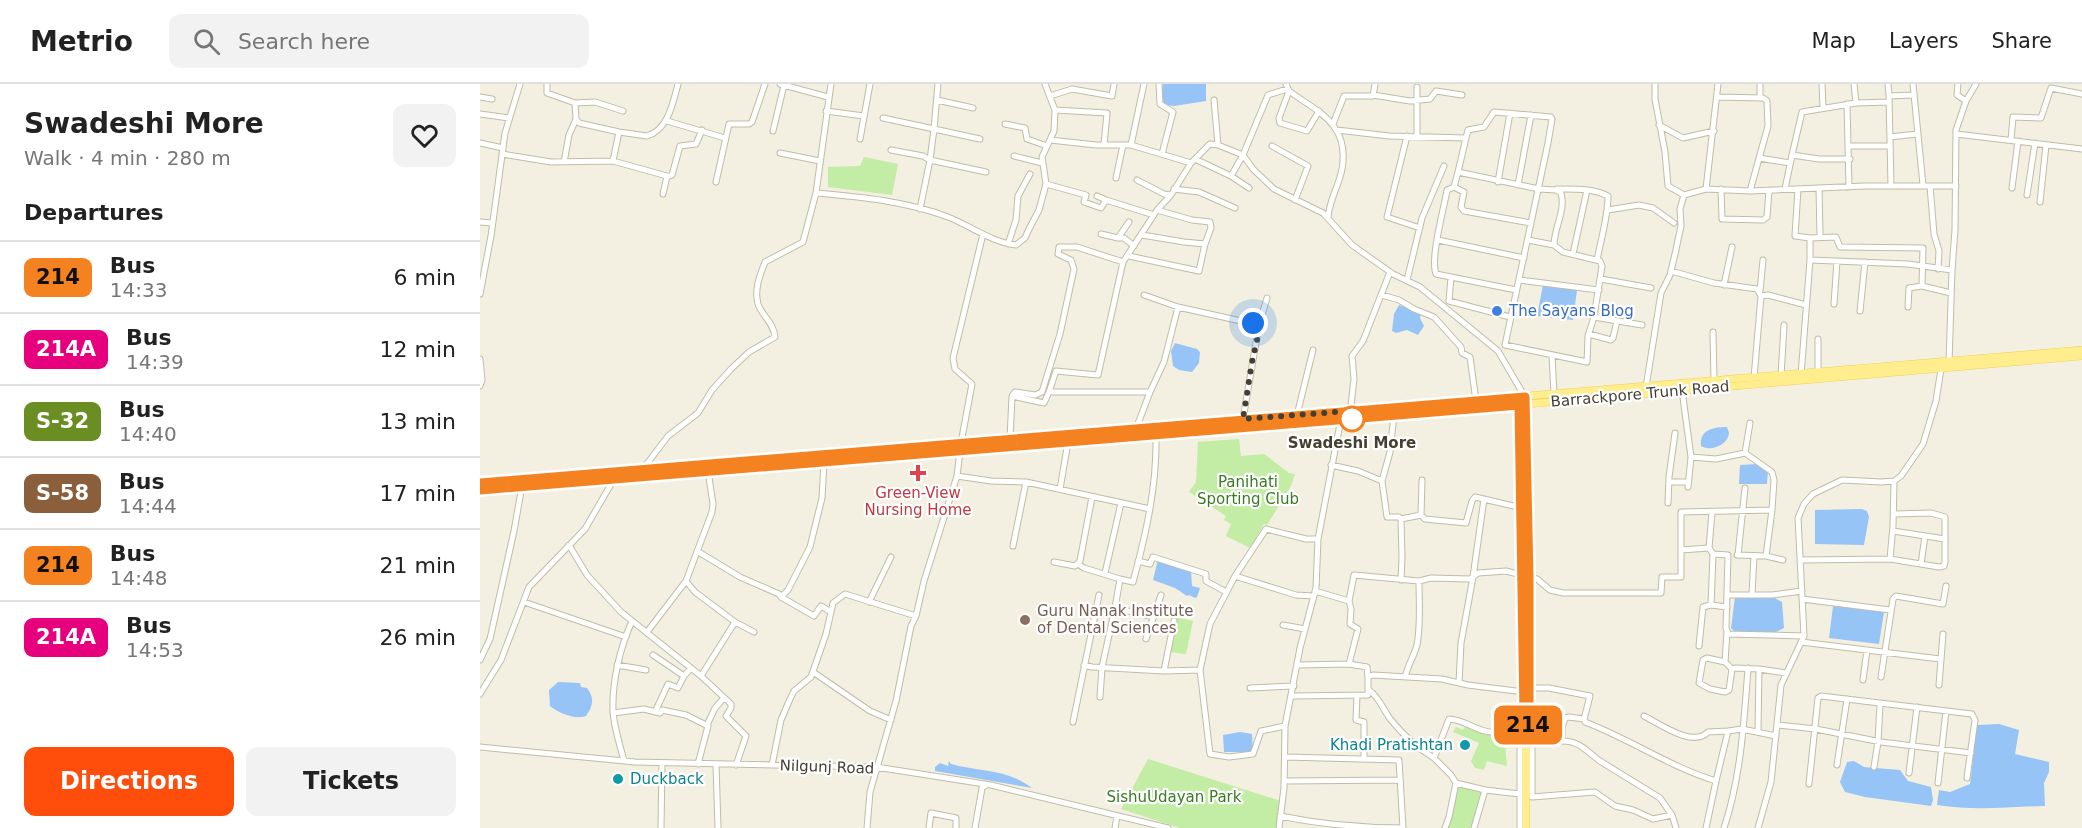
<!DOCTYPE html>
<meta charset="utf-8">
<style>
:root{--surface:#fff;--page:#f2f2f2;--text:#222;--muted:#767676;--line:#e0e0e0;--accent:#ff4e0c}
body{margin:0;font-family:"DejaVu Sans",sans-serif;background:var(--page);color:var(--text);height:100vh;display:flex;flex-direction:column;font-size:22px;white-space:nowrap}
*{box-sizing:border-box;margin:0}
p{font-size:20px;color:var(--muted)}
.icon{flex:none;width:33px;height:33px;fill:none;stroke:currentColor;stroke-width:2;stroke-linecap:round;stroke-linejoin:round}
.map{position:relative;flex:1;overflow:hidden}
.side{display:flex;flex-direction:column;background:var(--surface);width:480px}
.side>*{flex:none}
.badge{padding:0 12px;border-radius:9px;font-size:21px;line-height:39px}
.you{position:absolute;width:30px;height:30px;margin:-15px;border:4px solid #fff;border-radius:50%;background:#1a73e8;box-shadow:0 0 0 9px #1a73e833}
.map>.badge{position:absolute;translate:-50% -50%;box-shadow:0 0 0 3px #fff}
h2{padding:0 24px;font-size:22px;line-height:54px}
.round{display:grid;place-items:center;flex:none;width:63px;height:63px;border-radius:12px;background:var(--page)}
.summary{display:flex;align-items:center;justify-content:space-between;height:102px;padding:0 24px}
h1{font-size:28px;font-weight:600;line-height:45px}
.primary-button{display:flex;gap:12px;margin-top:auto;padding:12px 24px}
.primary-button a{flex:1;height:69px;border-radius:12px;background:var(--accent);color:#fff;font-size:24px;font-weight:600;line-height:69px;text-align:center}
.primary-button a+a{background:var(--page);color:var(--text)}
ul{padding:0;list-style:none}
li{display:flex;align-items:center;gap:18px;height:72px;padding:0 24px;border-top:2px solid var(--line)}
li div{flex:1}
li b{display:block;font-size:22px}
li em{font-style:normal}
li .badge{min-width:66px;font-weight:700;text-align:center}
header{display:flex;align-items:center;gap:36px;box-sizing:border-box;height:84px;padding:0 30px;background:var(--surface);border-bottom:2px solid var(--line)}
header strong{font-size:28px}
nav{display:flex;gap:33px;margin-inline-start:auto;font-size:21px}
.search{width:420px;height:54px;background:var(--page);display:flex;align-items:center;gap:15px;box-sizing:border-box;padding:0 21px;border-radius:12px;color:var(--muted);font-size:22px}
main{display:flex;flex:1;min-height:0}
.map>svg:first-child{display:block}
.green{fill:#c3eca5}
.water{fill:#96c4f7}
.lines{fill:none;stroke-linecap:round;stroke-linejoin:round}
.minor-casing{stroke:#c1bca6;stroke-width:7}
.major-casing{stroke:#eed354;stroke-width:8}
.minor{stroke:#fff;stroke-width:5}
.major{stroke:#ffed8e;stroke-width:7}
.line-casing{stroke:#fff;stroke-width:14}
.line{stroke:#f58220;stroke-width:9}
.walk{stroke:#443f32;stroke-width:6;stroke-dasharray:0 10.8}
.shop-dot{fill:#3f7fe0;stroke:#fff;stroke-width:2}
.stop-dot{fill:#fff;stroke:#f58220;stroke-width:3}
.health-dot{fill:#e0444e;stroke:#fff;stroke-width:2}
.education-dot{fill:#8d6e63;stroke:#fff;stroke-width:2}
.culture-dot{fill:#0f9aa8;stroke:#fff;stroke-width:2}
.labels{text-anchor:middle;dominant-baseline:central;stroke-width:4.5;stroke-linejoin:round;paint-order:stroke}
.shop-label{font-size:15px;fill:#366cbe;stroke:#fff;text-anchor:start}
.street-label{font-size:15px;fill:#443f32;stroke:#fff}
.stop-label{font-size:15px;font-weight:bold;fill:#443f32;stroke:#fff}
.park-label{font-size:15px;fill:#387b20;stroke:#fff}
.health-label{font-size:15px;fill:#be3a42;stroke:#fff}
.education-label{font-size:15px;fill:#785e54;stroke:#fff;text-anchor:start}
.culture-label{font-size:15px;fill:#0d838f;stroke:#fff;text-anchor:end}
</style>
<header>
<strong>Metrio</strong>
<div class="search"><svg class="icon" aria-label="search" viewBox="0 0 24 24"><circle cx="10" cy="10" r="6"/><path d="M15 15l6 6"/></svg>Search here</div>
<nav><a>Map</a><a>Layers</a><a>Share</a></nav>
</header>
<main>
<section class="side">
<div class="summary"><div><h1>Swadeshi More</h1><p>Walk · 4 min · 280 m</p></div><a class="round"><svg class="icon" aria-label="heart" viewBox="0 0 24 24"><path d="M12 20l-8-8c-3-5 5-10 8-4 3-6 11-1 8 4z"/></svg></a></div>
<h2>Departures</h2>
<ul>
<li><span class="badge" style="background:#f58220;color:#111">214</span><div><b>Bus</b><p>14:33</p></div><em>6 min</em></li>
<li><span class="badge" style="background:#e6007e;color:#fff">214A</span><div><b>Bus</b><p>14:39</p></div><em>12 min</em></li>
<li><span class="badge" style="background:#6b8e23;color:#fff">S-32</span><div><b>Bus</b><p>14:40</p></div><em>13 min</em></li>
<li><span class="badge" style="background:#8b5e3c;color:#fff">S-58</span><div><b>Bus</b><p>14:44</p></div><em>17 min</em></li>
<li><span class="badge" style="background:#f58220;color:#111">214</span><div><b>Bus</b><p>14:48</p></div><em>21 min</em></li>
<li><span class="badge" style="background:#e6007e;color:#fff">214A</span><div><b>Bus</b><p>14:53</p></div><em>26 min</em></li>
</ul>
<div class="primary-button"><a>Directions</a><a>Tickets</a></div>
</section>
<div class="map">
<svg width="1602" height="744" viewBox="0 0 1602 744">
<rect width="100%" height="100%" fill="#f3f0e1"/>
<!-- green -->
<path class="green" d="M384,73L418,80L412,111L348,103V83L380,82Z
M759,355L761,372L784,370L809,389L815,390L811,402L787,441L784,440L770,464L746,452L751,440L744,436L746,432L709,408L716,398L718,358Z
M695,533L713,537L706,570L689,568Z
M985,642L992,645L1024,647L1027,682L1007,677L1004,686L995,684L991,677L999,659L973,648L976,643L983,646Z
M668,675L801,717L797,744H700L641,725Z
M977,700L1004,707L992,744H966Z"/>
<!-- water -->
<path class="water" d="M683,0H726V17L694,22L688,21L681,17Z
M1063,201L1097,206L1093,236L1057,232Z
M919,221L941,229L940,234L944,242L938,251L927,246L916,249L912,247L914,230Z
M695,259L717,265L720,268L719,279L712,288L699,286L693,282L691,267Z
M1247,343L1249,349C1248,361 1231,368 1221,362C1219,346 1233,343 1247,343Z
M1277,380L1288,386L1287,400H1259L1260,381Z
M1382,425L1387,427L1389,433L1384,461L1335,460V426Z
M678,475L711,486L712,502L720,504L717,513L715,514L709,511L707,512L695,504L673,496Z
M1255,513H1293L1302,518L1304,544L1294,549H1256L1251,544Z
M1353,522L1404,528L1399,560L1349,554Z
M78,598L100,599L101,603L107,604C115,615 113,622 106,632C96,636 78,629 70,622L69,606Z
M1519,640L1539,646L1535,670L1569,678V688L1564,699L1565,722C1526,723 1496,727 1457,721L1459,706L1470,708L1490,700L1497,641Z
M760,648L772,650L773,668H744L743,651Z
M469,677L471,680C501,688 528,685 552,704L455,687V683L460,679L468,682Z
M1374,677L1384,683L1420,686L1428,697L1451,703L1453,716L1451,722L1385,713L1365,708L1360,698L1367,678Z"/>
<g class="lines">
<defs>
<path id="minor" d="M67,0V9L95,19L96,35L99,39L139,48L167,52C188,46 193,19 198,0
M300,0L348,13
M458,0L454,45L500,55
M679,0L680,20L693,28L682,70
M806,0L809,7C838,28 870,40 862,85C859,102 849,116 848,134
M1175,0V15L1185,68L1188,102L1204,111
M1280,0V14
M1342,0L1343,24
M1374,0L1376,19L1408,18
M1408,0L1409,12
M1433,0L1443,101
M1478,0L1477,11L1486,17
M937,3V52
M809,7L799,34L800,39L827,47L839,27
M893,11L930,17L950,15L956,7L982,11
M570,12L592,5L632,12L634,0
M0,13L12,15
M1237,13L1283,14L1287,17L1288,42L1270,107
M457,16L493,24
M734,16L738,61
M95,19L115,18L143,27
M1367,20L1369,103
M575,26L627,29L624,61
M346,27L384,32
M0,30L29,34
M403,34L454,45L450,76L506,88
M187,37L245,54
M525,40L545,44L547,55L567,62
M853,40L864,12H893L895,0
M1179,41L1203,54L1234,47
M857,46L909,52L986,54L988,46L1004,43L1014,28L1071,33L1072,35L1068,59L1025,261L1107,278L1108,252L1114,233L1162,241
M293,47L304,1
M1476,50L1602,65
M927,52L907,133L940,144
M1410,53L1437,50
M986,54L978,88L1059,105L1076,106L1081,109C1086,126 1074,144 1074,161L1083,168L1120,177L1122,182L1114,233
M380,55L390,0
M570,56L616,61H651L711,79
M1531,56L1533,33L1561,34L1571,4L1602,10
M0,59L23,64
M651,61L664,0
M792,62L828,82L815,116
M1369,62H1410
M411,66L443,72L450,76L440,125
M300,69L340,77
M22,70L71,78L133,77L139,48
M534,72L562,79
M1279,74L1310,79
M715,75L751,92L769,104
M1370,75H1339L1312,71L1322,28L1376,19
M133,77L187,92L183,110
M84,78L89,51L96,35
M978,88L974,103L984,108L981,123L984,127L1051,139
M751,92L763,71L788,11L807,5
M187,93L192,91L200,62L216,60L222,46
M636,94L643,61
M657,96L684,110L691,111
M236,98L249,40H269L272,38L285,0
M1018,98L1030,29
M566,100L606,111L604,118L621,124L626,116L674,131
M1038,101L1051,31
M1411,102L1409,12L1433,11
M1450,102L1454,150L1459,167L1458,185
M974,103L967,106C964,125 950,173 956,190L1036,206
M1339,104L1340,152
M1532,104L1538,57
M694,105L719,108L755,124
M1077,105C1094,105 1113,104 1128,112C1128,133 1121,155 1117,176
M1226,105L1270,107L1385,102H1476
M1241,105L1242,135L1283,136L1287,133L1289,106
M1305,105L1312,71
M1318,105L1315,152L1330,154L1356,153L1360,163H1362L1443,164L1442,202L1471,209
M336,109C380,113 425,117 468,133C491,142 511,158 536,161L545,154L549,145L559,126L566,100L562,73L574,47L575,26L565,0
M1547,111L1555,59
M617,112L626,116
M1560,118L1566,61
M1128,126L1159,121L1173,124L1194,139
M0,138L12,139
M649,138L638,154H644L654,162
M621,150L638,154
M662,151L704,158L725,160L731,144L730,138L712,136L677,126
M958,156L1044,174
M1048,156L1074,161
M528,160L536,136L538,112L550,90
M1093,170L1107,106
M649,172L719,187L725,160
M1330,176V154
M1191,187L1234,199L1277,205L1281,212
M971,193L969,217L1030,233
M1121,195L1171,204
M927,196L942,134L964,82
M1039,196L1119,206
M1244,201L1252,163
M1280,207L1283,176
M0,210L11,152L25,49L40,0
M664,211L698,223
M902,211L919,216L934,225L954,233L981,263L982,269L990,273L996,317
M1354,220L1357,177
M1428,223L1429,204L1442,202
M1380,227L1385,178
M779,241L787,214
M1233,248L1234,297
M1109,250L1131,256L1133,254L1137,237
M1338,255V289
M1072,271L1074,311
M0,275L2,296L0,302
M1469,279L1472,186L1475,146L1476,46L1486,17L1496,0
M1321,291L1330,176L1428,180L1472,186
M1301,292L1304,241
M1274,294L1281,212L1288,211L1326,221
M1166,303L1181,209L1190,191L1195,170L1201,142L1200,125L1204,111L1226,105L1238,0
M569,308L576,287L618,291L643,178
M532,312L564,319L569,308H670
M870,330L874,295L872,272L883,257L910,188
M817,331L833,266
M656,345L670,308L684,278L698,223L779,241L763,335
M530,355L532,312L535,308L555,311L562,308L580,250L594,185L591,176L578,170L579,163H597L643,178L677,126L691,111L711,79L730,60L738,61L763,71L773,85L794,105L843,129L872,161L913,190L940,203L1018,267L1045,313
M1265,369L1270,339
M851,381L878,387L902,397L910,368L914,331
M163,385L188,352L218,329L232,306L251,285L269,268L295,253C294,239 282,232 278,220C274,205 280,191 285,178L323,158L336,109L351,0
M477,392L511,397L546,398L670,425
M902,397L907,433H919L921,435L941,431L945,435L986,439L992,417L995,413L1042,424
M1189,398H1208
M1208,403L1211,373
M580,405L588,358
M1188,419L1189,393L1195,349
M941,431L942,396
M921,435L922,474L921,496
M1413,447L1465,455
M89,461L107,491L141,528L221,592L255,538L215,508L206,497L232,428L233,420L228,387
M533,462L546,398
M1229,464L1233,470L1248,471L1246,544L1248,550L1324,552
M1201,466L1229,464L1232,428
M217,467L260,493L299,510L301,513L308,506L330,463L342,414L344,378
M1233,470L1231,521L1247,523
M1257,471L1286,472L1303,476
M1258,471L1265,404
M1286,472L1292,426
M1410,475L1459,483L1464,482L1465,478V433L1451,429L1414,430
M1320,476L1410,475L1413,442L1414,397
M658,477L670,480L673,473L726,490V497L746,508
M574,478L595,482L600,477L612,413
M598,480L604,484L640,495
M1441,480L1445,452
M625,489L641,419
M755,492L816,511L834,512
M835,507L869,517L874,491L939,497L951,494L990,495L998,489L1026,487L1057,495L1070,506L1083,509H1181L1182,493H1201V428L1292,426L1294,396L1292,388L1265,369L1236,375L1211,373L1202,306
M1248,511H1292L1322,507
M1272,511L1274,472
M301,513L334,532L341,522L351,528
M1322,515L1410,526
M869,517L871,525L870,540L878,545L869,580L887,583L888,593
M44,518L146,553
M389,518L411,473
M635,524L640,495L653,498C666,450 677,402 676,352
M255,538L274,548
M803,541L825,545
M1247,547L1245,578L1252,585
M167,548L206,497
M666,555L681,511
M1321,558L1460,575
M1219,562L1223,523L1231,521
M173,571L204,592L211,584
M0,576L10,555L34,447L42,402
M1245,578L1227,574L1223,576L1219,599L1230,605L1245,608L1249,606L1252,585L1255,584L1279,585L1306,589
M137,581L166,586
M604,581L612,583L684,587L720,586L730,540L755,492L786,445L826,455H838
M817,581L869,580
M720,586L730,670L749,673L773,670L781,647L805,642
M684,587L694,537
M333,588L390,627L411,636
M221,592L251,620V624L246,632L266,652L256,681
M925,593C928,581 934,572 937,561C941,540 939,518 939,497
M1401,593L1413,515L1416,512L1463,520L1466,502
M1383,596L1387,566
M979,599L981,559L993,493L1004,415
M1459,601L1463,550
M770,604L814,602
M1045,604H1069L1110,612L1104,635L1105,638C1150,655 1190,683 1236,697L1226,744
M889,606C900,614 903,626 911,636C924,652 937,664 954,674
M0,610L21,576L49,503L105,445L134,395V392
M812,612L888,611V593L893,591L962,595L988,601L1044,608
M877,612L876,636L884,638V674
M620,613L622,583L635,524L674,533
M175,628L188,600L198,604L204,592
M133,629L164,625L180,629L182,626L206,631L228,642L218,680
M1164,632C1180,640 1213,664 1228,648L1248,647
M1104,635L1089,633L1085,634L1082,644V657C1100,657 1106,667 1120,677L1180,714L1192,731L1196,744
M593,638L619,511
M1049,638L1052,650V713L1115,708L1135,722L1153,726L1173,735L1192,731
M227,641L235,624L244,614
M1297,641L1336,645L1401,658L1491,669
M1278,648L1279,585
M0,663L155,678L396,683L511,701L688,744
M805,673L919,676L923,744
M144,677C140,661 134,644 133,627C132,597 140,564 152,537
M236,680L238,744
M292,681L301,636L310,615L314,607L331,593L346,550L353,519L365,510L436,532
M1357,681L1367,615
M1394,683L1398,658L1400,620
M1429,689L1437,623
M804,697L920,696
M1236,697L1248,647L1262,645L1296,652
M976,699L1005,706L1040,710
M1458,699L1466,627
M1329,700L1338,614L1341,612L1492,630L1495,636L1487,694
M800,732C844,741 879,744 923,744
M181,744L182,679
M387,744L390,708L416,617L431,542L436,532L444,497L477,392L481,359L492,300L475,285L473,274L503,150
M449,744L451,729L476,734V744
M495,744L502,704L506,701
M635,744L637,732
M799,744L804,704L805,642L820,564L836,504L838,455L861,335
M965,744L969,733L976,699L971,691L954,674L969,635C985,635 999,650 1017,648C1029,647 1031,631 1044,629
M994,744L1005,706
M1040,744V649L1044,638
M1244,744C1261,693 1264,638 1268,584
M1278,744L1291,698L1301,601L1324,552L1318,434L1324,420L1333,410L1362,396L1401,398L1414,397L1421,392L1443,360L1456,317L1461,285"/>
<path id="major" d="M1039,318L1044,629L1046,652V744
M1045,318L1049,493V637L1047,645
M0,399L1602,266
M0,406L676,352L1602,272"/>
</defs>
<!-- minor casing -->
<use href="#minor" class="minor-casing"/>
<!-- major casing -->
<use href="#major" class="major-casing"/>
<!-- minor -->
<use href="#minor" class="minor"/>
<!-- major -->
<use href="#major" class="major"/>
</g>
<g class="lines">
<defs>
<path id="line" d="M0,399L1045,313L1049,493V637L1046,648L1044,629L1039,321L0,406"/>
</defs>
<!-- line casing -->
<use href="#line" class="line-casing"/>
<!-- line -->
<use href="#line" class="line"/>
<!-- walk -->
<path class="walk" d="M773,239L779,241L780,243L772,278L763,335L870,327V335H872"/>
</g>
<!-- markers -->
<circle class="shop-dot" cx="1017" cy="227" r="6"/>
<circle class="stop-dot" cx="872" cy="335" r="12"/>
<path class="health-dot" d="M435 380h6v6h6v6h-6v6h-6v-6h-6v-6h6z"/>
<circle class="education-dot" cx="545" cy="536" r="6"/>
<g class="culture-dot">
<circle cx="985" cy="661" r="6"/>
<circle cx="138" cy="695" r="6"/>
</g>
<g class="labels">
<!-- shop labels -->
<g class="shop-label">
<text x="1029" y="227">The Sayans Blog</text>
</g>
<!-- street labels -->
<g class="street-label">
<text transform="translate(1160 310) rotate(-5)">Barrackpore Trunk Road</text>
<text transform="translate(347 683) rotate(2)">Nilgunj Road</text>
</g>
<!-- stop labels -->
<g class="stop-label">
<text x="872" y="359">Swadeshi More</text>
</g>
<!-- park labels -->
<g class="park-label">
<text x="768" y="398">Panihati<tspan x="768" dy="17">Sporting Club</tspan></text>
<text x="694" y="713">SishuUdayan Park</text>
</g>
<!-- health labels -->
<g class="health-label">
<text x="438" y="409">Green-View<tspan x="438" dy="17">Nursing Home</tspan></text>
</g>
<!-- education labels -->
<g class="education-label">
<text x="557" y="527">Guru Nanak Institute<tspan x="557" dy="17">of Dental Sciences</tspan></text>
</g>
<!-- culture labels -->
<g class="culture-label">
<text x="973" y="661">Khadi Pratishtan</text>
<text x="150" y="695" text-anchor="start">Duckback</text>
</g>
</g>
</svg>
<div class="you" style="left:773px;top:239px"></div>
<b class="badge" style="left:1048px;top:641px;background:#f58220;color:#111">214</b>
</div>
</main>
